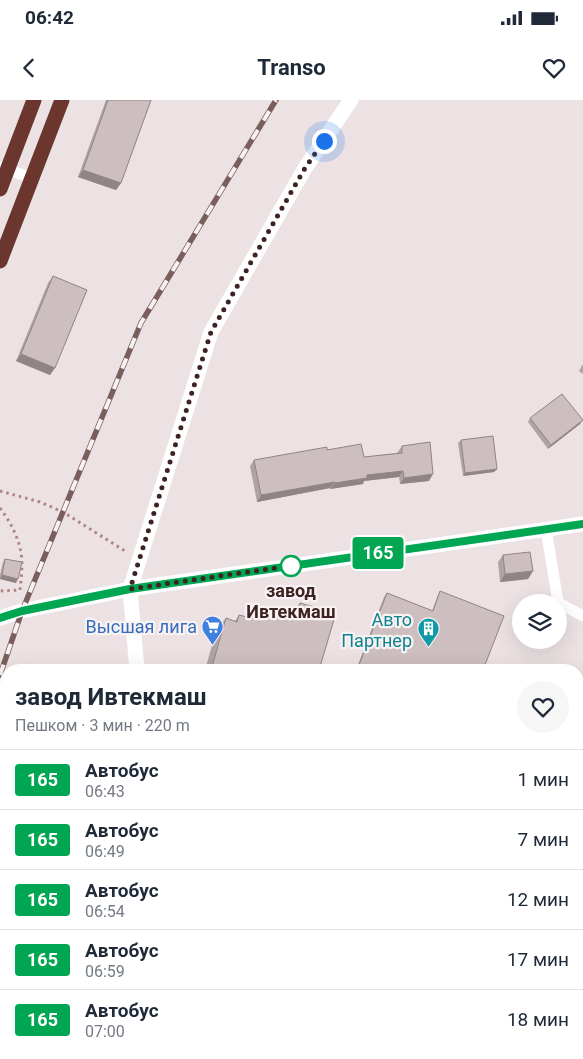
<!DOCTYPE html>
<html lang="ru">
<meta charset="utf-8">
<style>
:root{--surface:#fff;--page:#f6f6f7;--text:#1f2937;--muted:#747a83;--line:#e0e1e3}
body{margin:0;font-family:Roboto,sans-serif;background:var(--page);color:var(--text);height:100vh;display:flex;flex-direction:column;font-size:19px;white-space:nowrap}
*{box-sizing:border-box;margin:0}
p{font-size:16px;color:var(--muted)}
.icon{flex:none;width:28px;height:28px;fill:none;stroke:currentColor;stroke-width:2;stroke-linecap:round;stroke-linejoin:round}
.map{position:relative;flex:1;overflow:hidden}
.side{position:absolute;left:0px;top:564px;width:584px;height:396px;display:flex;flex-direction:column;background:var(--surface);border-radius:20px 20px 0 0;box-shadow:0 5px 20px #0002}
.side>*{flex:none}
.badge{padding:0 10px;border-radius:4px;font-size:18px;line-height:32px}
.buttons{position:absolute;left:512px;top:494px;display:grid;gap:10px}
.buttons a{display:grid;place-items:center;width:55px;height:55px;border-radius:50%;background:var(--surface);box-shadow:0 5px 20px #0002;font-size:25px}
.you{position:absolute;width:25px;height:25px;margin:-12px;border:4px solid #fff;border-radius:50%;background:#1a73e8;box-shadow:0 0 0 8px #1a73e833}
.map>.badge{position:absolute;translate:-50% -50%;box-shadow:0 0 0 2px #fff}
.round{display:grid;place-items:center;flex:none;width:52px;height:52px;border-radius:26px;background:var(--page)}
.overview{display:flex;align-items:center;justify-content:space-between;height:85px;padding:0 15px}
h1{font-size:24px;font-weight:700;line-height:38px}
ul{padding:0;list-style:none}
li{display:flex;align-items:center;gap:15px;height:60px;padding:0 15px;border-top:1px solid var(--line)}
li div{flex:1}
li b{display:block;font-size:19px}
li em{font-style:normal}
li .badge{min-width:55px;font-weight:700;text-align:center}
.status{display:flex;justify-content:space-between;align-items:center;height:35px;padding:0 25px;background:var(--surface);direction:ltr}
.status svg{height:14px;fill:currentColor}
header{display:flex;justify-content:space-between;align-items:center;height:65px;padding:0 15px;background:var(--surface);font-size:22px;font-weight:700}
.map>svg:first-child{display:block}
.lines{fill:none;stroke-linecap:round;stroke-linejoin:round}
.path{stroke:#b08382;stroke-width:3;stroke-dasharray:2.5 4;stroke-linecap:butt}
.lane{stroke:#fff;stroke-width:11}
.street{stroke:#fff;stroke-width:15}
.secondary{stroke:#fff;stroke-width:15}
.highway{stroke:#6a362d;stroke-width:15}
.rail-casing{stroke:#795e5c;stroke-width:5.5}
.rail{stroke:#f9f2f3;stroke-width:4;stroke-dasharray:11;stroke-linecap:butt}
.wall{fill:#b0a3a5}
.shaded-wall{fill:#908586}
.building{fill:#cdbec0;stroke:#908586}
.line-casing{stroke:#fff;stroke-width:11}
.line{stroke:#00a651;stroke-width:8}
.walk{stroke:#3d2422;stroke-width:5;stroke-dasharray:0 9}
.stop-dot{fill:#fff;stroke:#00a651;stroke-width:2.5}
.labels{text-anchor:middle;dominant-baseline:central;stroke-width:4.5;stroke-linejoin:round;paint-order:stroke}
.stop-label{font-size:18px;font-weight:bold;fill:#3d2422;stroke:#f9f2f3}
.culture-label{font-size:18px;fill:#0d838f;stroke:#f9f2f3;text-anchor:end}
.shop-label{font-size:18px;fill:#366cbe;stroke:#f9f2f3;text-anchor:end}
</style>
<div class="status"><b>06:42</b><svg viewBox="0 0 49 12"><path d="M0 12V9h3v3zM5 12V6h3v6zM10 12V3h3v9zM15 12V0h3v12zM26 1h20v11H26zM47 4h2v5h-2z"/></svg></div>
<header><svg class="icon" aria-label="back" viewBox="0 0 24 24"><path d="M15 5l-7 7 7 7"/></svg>Transo<svg class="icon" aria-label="heart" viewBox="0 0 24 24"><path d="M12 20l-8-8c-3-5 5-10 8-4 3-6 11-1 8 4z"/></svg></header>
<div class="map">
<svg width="583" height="959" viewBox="0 0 583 959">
<rect width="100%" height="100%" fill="#ece2e3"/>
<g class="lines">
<!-- path -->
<path class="path" d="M0,391L40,402L63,412L125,451
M0,408C12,424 21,442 22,462C22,471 21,481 20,490L0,491"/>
<!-- lane -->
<path class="lane" d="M0,67L32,78
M546,429L558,502
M559,503L583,516
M578,673L583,675
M578,774L583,757"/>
<!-- street -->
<path class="street" d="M137,570L130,489L211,232L305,68L351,0
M29,959L30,954"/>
<!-- secondary -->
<path class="secondary" d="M0,518L22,511L130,489L583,424"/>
<!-- highway -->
<path class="highway" d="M0,89L34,0
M0,161L62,0"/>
<defs>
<path id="rail" d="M0,575L22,511L141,223L276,0"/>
</defs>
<!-- rail casing -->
<use href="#rail" class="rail-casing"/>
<!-- rail -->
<use href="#rail" class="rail"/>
</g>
<!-- wall -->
<path class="wall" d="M106,0H151L121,83L116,90L78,77Z
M53,176L50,275L16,261L48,183Z
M583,264V274L579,271Z
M530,318L580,324L548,349L528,322Z
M461,340L497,369L494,372L463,376L458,343Z
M402,346L429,381L400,384L399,377L364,381L363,384L330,389V388L257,402L250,366L254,360L327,350L364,357L397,353Z
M503,455L533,471L528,479L500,482L498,462Z
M5,459L16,483L0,479V475L3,462Z
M440,491L483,570H356L384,497L387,493L432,511L438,495Z
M300,503L319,570H205L216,531L226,518L235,521L239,515L255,520L260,512L275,516L281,507L294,511Z
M79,954H134L132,959H77Z
M174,954H578L583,959H172Z"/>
<!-- shaded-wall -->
<path class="shaded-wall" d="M83,70L121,83L116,90L78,77Z
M21,254L55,268L50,275L16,261Z
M583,320L580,324L548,349L551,345Z
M497,369L494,372L463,376L465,373Z
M403,371L399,377L364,381L363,384L330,389L335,383L367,375Z
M433,374L429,381L400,384L404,378Z
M335,382L330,388L257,402L261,395Z
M533,471L528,479L500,482L505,474Z
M2,475L18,479L16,483L0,479Z
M580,661H583V667L578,666V663Z"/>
<!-- building -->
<path class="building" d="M108,0H151L121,83L83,70Z
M53,176L87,190L55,268L21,254Z
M562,294L583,320L551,345L530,318Z
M493,336L497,369L465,373L461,340Z
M430,342L433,374L404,378L403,371L367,375V378L335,383V382L261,395L254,360L327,347V350L361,344L364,357L402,353V346Z
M530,452L533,471L505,474L503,455Z
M5,459L22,462L18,479L2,475Z
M440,491L504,516L483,570H357L387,493L433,511Z
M300,503L336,513L319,570H211L226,518L237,522L239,515L258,520L260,512L278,517L281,507L297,511Z
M99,568L107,570H98Z
M578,587L583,589V661H580L578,663Z
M578,674V675L583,676V707L578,722Z
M578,849L583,851V959H176L178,954H578Z
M83,954H134L132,959H82Z"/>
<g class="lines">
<defs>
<path id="line" d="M0,518L22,511L130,489L583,424"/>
</defs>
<!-- line casing -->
<use href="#line" class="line-casing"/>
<!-- line -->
<use href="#line" class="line"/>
<!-- walk -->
<path class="walk" d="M291,466L296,465L130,489L211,232L305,68L324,41"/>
</g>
<!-- icons -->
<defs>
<symbol id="supermarket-pin" viewBox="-11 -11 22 30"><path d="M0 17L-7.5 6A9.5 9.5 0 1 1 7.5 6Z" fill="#3f7fe0" stroke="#f9f2f3"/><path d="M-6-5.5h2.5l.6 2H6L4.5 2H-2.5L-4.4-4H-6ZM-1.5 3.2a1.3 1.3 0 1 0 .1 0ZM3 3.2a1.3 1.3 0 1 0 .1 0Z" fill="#fff"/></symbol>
<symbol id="building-pin" viewBox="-11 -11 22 30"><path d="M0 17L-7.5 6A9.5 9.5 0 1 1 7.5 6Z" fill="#0f9aa8" stroke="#f9f2f3"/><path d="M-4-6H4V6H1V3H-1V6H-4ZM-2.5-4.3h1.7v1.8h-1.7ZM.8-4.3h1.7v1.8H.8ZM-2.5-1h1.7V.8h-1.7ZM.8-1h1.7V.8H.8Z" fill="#fff"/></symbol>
</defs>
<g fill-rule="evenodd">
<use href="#supermarket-pin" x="200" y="514" width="25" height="34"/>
<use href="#building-pin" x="416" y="516" width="25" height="34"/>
</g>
<!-- markers -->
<circle class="stop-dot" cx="291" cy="466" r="10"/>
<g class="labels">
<!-- stop labels -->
<g class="stop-label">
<text x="291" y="490">завод<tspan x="291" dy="21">Ивтекмаш</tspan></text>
</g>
<!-- culture labels -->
<g class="culture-label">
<text x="412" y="519">Авто<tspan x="412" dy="21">Партнер</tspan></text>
</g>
<!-- shop labels -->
<g class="shop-label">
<text x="197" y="526">Высшая лига</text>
</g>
</g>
</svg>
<div class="buttons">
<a><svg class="icon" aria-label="layers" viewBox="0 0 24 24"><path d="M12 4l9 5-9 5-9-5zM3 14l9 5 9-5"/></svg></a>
</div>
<div class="you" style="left:324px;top:41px"></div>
<b class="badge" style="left:378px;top:453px;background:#00a651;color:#fff">165</b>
<section class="side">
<div class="overview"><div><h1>завод Ивтекмаш</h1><p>Пешком · 3 мин · 220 m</p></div><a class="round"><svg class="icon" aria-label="heart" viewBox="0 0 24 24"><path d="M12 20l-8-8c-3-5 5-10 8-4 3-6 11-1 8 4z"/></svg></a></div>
<ul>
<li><span class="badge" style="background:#00a651;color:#fff">165</span><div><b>Автобус</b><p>06:43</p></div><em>1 мин</em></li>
<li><span class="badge" style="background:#00a651;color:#fff">165</span><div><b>Автобус</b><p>06:49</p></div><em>7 мин</em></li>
<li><span class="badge" style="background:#00a651;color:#fff">165</span><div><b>Автобус</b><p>06:54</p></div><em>12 мин</em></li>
<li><span class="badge" style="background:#00a651;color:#fff">165</span><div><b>Автобус</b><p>06:59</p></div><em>17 мин</em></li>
<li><span class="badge" style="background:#00a651;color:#fff">165</span><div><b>Автобус</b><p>07:00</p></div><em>18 мин</em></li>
</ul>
</section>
</div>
